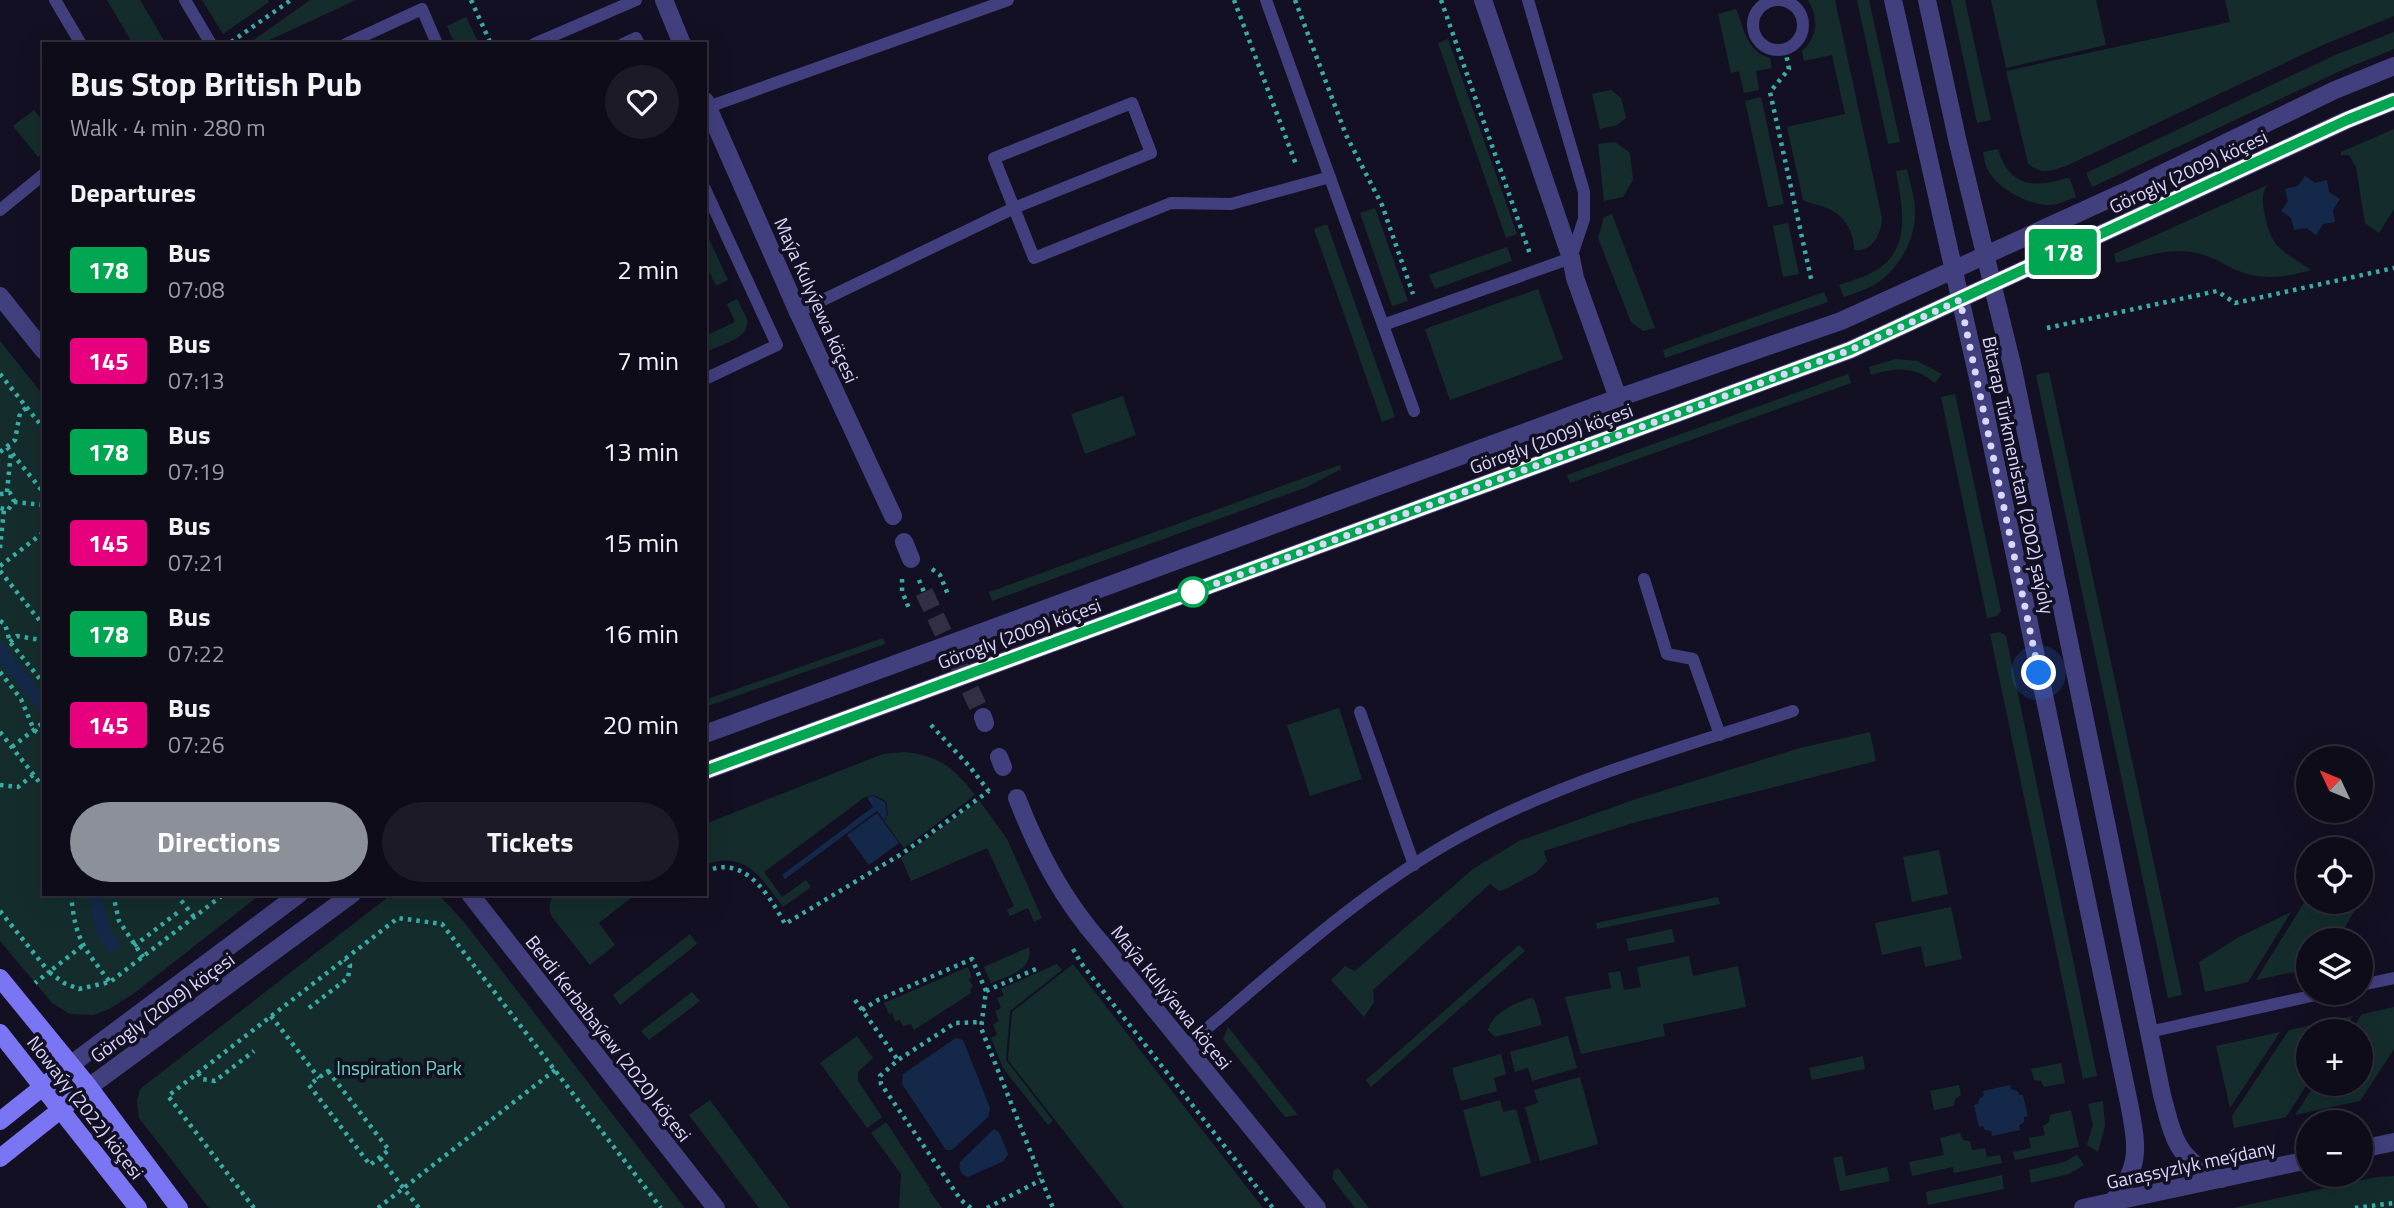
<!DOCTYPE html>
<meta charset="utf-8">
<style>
:root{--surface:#0f0c1a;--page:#1d1a27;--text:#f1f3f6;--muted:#9b9ba2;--line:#2f2c39;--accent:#8c9099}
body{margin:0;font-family:"Titillium Web",sans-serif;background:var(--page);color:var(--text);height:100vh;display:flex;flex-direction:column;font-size:26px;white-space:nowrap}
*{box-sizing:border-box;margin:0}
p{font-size:23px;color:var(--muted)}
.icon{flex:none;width:38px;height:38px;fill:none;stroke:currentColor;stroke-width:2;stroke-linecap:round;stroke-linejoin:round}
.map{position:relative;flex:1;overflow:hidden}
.drawer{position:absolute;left:42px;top:42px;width:665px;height:854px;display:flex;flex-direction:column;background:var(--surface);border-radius:0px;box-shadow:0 7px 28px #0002,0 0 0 2px var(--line)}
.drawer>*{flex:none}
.badge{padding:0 14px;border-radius:5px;font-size:24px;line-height:46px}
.needle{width:46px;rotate:314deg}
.buttons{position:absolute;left:2296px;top:746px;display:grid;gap:14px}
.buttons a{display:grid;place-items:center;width:77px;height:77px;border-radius:50%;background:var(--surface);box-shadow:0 7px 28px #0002,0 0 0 2px var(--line);font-size:35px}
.you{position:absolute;width:35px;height:35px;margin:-18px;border:5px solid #fff;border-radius:50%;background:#1a73e8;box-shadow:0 0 0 10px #1a73e833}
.map>.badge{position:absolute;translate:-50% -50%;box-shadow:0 0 0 4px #fff}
h2{padding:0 28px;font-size:26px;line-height:63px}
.round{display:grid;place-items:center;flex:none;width:74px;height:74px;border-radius:37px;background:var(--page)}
.summary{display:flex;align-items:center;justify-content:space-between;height:119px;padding:0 28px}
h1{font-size:33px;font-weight:700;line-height:52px}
.primary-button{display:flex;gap:14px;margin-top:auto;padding:14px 28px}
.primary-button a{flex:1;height:80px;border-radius:42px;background:var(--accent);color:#fff;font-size:28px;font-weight:700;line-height:80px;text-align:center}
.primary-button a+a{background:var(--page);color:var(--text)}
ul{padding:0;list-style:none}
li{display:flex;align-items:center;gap:21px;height:91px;padding:0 28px}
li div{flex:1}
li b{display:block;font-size:26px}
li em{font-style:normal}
li .badge{min-width:77px;font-weight:700;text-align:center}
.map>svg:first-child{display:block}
.green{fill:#142d2c}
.water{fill:#142949}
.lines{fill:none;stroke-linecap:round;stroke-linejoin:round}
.pedestrian-tunnel{stroke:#322e44;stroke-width:18;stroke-dasharray:18 9;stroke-linecap:butt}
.path{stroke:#39aca6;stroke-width:4.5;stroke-dasharray:3.5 5;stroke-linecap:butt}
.service{stroke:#423f7e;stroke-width:12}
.pedestrian{stroke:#423f7e;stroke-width:18}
.minor{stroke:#423f7e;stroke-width:18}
.tertiary{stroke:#423f7e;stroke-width:18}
.secondary{stroke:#7975f3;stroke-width:18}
.line-casing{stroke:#fff;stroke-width:16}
.line{stroke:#00a651;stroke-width:10}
.walk{stroke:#dbd6fc;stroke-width:7;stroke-dasharray:0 12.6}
.stop-dot{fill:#fff;stroke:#00a651;stroke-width:3.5}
.labels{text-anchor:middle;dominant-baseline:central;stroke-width:7;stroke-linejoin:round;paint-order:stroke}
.street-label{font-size:19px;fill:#dbd6fc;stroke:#141023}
.park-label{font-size:19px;fill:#68d6bb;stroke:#141023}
</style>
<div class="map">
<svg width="2394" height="1208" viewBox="0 0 2394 1208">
<rect width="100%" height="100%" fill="#141023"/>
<!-- green -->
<path class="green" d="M107,0H140L166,44H133Z
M202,0H268L269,2L223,34Z
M310,0H356L261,44H248Z
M1808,0H1835L1882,218C1881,234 1873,252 1854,250C1854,230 1844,214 1824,207C1817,204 1810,204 1803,200L1787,127L1845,114L1832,55L1804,61L1802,51C1818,37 1819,18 1808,0Z
M1857,0H1869L1900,142L1888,144Z
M1951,0H1965L1991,120L1977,123Z
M1991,0H2096L2106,45L2006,68Z
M2225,0H2394V16L2325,44L2066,166C2051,171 2040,175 2028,163L2006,71L2230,22Z
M1736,9C1745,30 1746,51 1770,58L1772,68L1756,71L1759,90L1744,93L1739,71L1731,73L1718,14Z
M466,17L479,44H455L447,26Z
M2394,32V49L2340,71L2092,187L2086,173L2333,56Z
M1448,39L1517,234L1506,238L1438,43Z
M1611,90L1621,98L1626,118L1617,125L1600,129L1592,94Z
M1761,97L1784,204L1768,207L1745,101Z
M34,110L44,122V152L38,157L13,126Z
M2394,129V209L2379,233L2365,223L2356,167L2349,155H2341V152Z
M1615,142L1630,153L1633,180L1623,197L1604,201L1598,144Z
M1998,149C2009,186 2033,189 2067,178L2070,179L2076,197C2067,200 2058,205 2049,205C2028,205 1996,188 1987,168C1985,164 1984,157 1983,152Z
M1907,169C1910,183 1915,198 1915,212C1916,239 1898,271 1874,285C1865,290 1854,293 1844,297L1839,285C1851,281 1864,277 1875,271C1913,249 1902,205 1896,171Z
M2267,185C2262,195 2262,200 2264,211C2271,250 2281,249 2311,270C2284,278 2258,281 2232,268C2219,261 2206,254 2191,252C2167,248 2140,258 2116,263L2114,254Z
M1375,208L1408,301L1392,306L1360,213Z
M1612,214L1655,328L1643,331L1631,322L1598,238L1604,217Z
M1788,223L1799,274L1783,277L1773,226Z
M1327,224L1395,417L1382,422L1314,229Z
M705,230L728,280L716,286L705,263Z
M1507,247L1512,261L1435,289L1429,275Z
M1538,289L1563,359L1450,400L1425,329Z
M1824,292L1828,302L1665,358L1663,350Z
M737,299C740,306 745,313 747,320C751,338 717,346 705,352V336L735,322L727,304Z
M0,341L44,396V894H261L133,994L109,1009L93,1015L70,1014L52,1003L0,941Z
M1896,359L1917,361L1942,374L1935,383C1916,366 1894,367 1871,375L1869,367Z
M2049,372L2182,995L2168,998L2036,375Z
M1848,374L1851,383L1570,483L1567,475Z
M1955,394L2001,611L1997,616L1987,618L1941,397Z
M1123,396L1136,435L1085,454L1071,414Z
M1340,465L1341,469L1307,487L992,601L989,592Z
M2000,632L2006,636L2097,1076L2083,1079L1990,634Z
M883,638L885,644L705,707V700Z
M1339,708L1362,779L1310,796L1287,725Z
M1870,732L1876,761L1636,822L1544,851L1547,861L1537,872L1504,890L1499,891L1490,884L1373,990L1374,1002L1364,1017L1331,980L1345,966L1355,971L1473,869L1519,841L1633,800L1800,748Z
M904,752C940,756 953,767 975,795L904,848L884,821L888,814L886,801L874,795L865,797L764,872L782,897L806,880L811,887L783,907C762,879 746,849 705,865V824L883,754Z
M979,800L1007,839L1042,918L1034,922L1028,908L1010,916L1007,910L1014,906L987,848L911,881L901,858Z
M1939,850L1948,894L1912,902L1903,857Z
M392,894H438L464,922L685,1208H209L139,1118L137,1101L140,1089Z
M554,894H636L599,923L615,945L590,965L552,917C548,908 549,902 554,894Z
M1718,897L1720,904L1597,929L1596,923Z
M2305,901L2357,907L2337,940H2308V969L2256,980Z
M1951,907L1962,959L1925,967L1921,946L1882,955L1875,923Z
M2291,912L2248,982L2205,992L2199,962L2239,937Z
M1672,929L1675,942L1629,951L1626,939Z
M690,934L697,944L620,1005L613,995Z
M1519,945L1525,951L1371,1087L1366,1080Z
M1029,947C1034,970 1008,976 991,983L984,967Z
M1689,956L1693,976L1738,966L1746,1007L1663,1024L1665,1036L1581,1054L1565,997L1611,988L1608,973L1620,971L1624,990L1641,987L1637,967Z
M1057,964L1062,970L1010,1011L1006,1060L1053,1121L1048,1125L1003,1068L991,1038L997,1035L993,1024L999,1021L995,1011L1001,1008L997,998L1004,996L1001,989Z
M1073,964L1263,1208H1124L1008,1060L1012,1012Z
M968,967L972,978L969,979L973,987L970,989L971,993L914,1030L911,1024L903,1026L900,1020L895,1021L892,1013L889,1014L884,1003Z
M692,992L700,1001L649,1040L641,1031Z
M1532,998L1535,1001L1542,1025L1495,1037L1488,1030C1492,1013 1516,1002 1532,998Z
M2394,1007V1049L2360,1101L2295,1115L2316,1083H2361V1031H2351L2362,1014Z
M2353,1016L2343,1031H2308V1083L2286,1117L2234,1128L2232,1116L2289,1030Z
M1228,1027L1298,1115L1285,1117L1223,1039Z
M2280,1032L2230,1108L2216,1046Z
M857,1036L873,1058L858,1072V1081L882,1117L867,1128L820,1063Z
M1568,1036L1577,1068L1532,1081L1528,1068L1515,1072L1510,1052Z
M1501,1054L1506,1074L1494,1078L1497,1091L1461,1101L1452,1068Z
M1863,1056L1865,1069L1812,1080L1809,1068Z
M2061,1063L2065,1083L2044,1087L2041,1081L2034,1080L2031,1069Z
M1580,1077L1598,1144L1540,1161L1525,1107L1538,1103L1534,1090Z
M1959,1085L1961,1095L1955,1099L1954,1106L1934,1110L1930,1091Z
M710,1100L790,1208H759L689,1115Z
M1500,1100L1503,1112L1516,1109L1531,1163L1481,1177L1463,1110Z
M2103,1101L2105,1126L2098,1152L2087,1145L2093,1125L2088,1104Z
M2071,1110L2079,1147L2015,1160L2013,1152L2031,1148L2029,1138L2045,1135L2043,1126L2049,1122L2050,1115Z
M886,1122L930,1189L929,1190L942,1208H899L901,1174L871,1133Z
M1960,1133L1963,1140L1970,1141L1972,1150L1985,1148L1987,1157L2000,1155L2002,1163L1954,1173L1953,1167L1912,1176L1909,1162L1944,1155L1940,1138Z
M2077,1155L2084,1165L2069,1174L2031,1183L2029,1170L2064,1162Z
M1842,1156L1846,1176L1887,1167L1890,1181L1840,1191L1833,1158Z
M1338,1168L1369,1208H1355L1332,1178L1334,1170Z
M2002,1175L2004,1189L1928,1205L1926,1192Z
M2394,1176V1208H2233L2376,1177Z"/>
<!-- water -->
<path class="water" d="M2305,176L2315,183L2327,180L2329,192L2340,199L2333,210L2335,222L2323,224L2316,235L2306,228L2294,230L2291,218L2281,211L2288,201L2285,189L2298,186Z
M0,640L44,695V717L0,662Z
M874,796L885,802L887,814L884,820L877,811L785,879L782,875L873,807L867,797Z
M877,813L899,843L869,865L847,835Z
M88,894H102L109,926L121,946L109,954L96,931Z
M956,1038L963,1040L990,1108L988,1117L952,1150H946L902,1084L903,1074Z
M2010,1085L2011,1089L2017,1091L2020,1095H2023L2028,1116L2024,1117V1122L2019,1126L2020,1130L1992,1136L1991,1131L1985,1130L1983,1126L1979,1127L1974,1105L1978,1104L1979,1099L1984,1095L1983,1091Z
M994,1129L999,1132L1008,1154L1004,1161L968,1177C960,1174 959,1170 960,1162Z"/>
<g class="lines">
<!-- pedestrian-tunnel -->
<path class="pedestrian-tunnel" d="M924,592L983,717"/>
<!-- path -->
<path class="path" d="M471,0L491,44
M1234,0L1297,167
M1295,0L1346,135L1382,205L1413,294
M1441,0L1530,254
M231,42L291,0
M1785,49L1789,69L1770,92L1812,283
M2047,328L2217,291L2235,303L2394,268
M0,374L44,429
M7,447L44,493
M0,452L15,440L20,413L27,407
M7,492L11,452
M0,494L10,493L14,500L8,510L0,508
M14,502L44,505
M0,548L4,510
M0,566L44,532
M932,569L940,575L949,597
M0,571L44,626
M902,579V591L910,611
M919,580L924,592
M0,621L5,624L10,642L44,684
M10,642L17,636L41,640L44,637
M0,672L21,699L34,730L44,737
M931,725L970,767L990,793
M0,732L44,788
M12,747L44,722
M0,785L18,787L33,775
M705,872C744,853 769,895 785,924L903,853L989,791
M71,894C75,939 83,947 110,982
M113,894L119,921L143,957
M176,894L194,917
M209,894L214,901
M0,911L49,972L35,983
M82,946L49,972L64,983L79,989L110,982L224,894
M134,946L181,910
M1073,949L1081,963L1273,1208
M986,991L1038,968
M855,1000L898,1060
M309,1008L348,978L350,965L345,959
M862,1010L878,1000L972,959L986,991L981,1028L1053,1208
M271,1016L319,1078
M328,1071L389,1150L370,1165L309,1085Z
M198,1073L202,1079L215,1081L254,1051
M380,1158L419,1208
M254,1208L168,1096L398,918L442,924L661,1208
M378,1208L555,1070
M971,1208L961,1200L881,1084L880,1076L898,1060L955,1023L982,1022
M987,1208L1041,1180
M2355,1208L2394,1203"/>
<!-- service -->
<path class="service" d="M55,0L81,44
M185,0L211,44
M1266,0L1414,411
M1753 25a25 25 0 1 1 50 0a25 25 0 1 1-50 0Z
M346,44L422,9L437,44
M534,44L636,0
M623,44L636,38L639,44
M708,107L1008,0
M705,189L777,345L705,379
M0,210L44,174
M798,312L1014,208L1151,153L1132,103L994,158L1034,258L1171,203L1231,204L1330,177
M1383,325L1571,258L1584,219V192L1528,0
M1644,579L1667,654L1693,659L1720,735
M1360,712L1414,865
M2361,985L2394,978
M2149,1032L2329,992
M1185,1047C1277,970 1366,885 1474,829C1575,777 1685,746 1793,711"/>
<!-- pedestrian -->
<path class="pedestrian" d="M798,312L893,516
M904,542L911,559
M983,717L985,723
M999,757L1003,767
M1017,798C1038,852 1063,900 1101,943"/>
<!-- minor -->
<path class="minor" d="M664,0L682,44
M1483,0L1571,258L1575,278L1618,398
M705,101L798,312
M0,296L44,351
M470,894L716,1208
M1101,943L1317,1208"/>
<!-- tertiary -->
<path class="tertiary" d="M1893,0L1978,378L2129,1103C2137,1146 2142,1166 2112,1202
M1927,0L1958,143L2013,369L2162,1095C2174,1140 2176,1159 2221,1179
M705,734L1618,398L1841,321L2122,193L2335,90L2394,66
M705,771L1850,350L2347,120L2394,101
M69,1066L299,894
M89,1087L352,894
M2361,1149L2394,1142
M2083,1208L2308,1160"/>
<!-- secondary -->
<path class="secondary" d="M0,978L89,1087L179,1208
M0,1033L138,1208
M0,1121L69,1066
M0,1158L89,1087"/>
</g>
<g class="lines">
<defs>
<path id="line" d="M705,771L1850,350L2347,120L2394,101"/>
</defs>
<!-- line casing -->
<use href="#line" class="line-casing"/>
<!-- line -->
<use href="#line" class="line"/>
<!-- walk -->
<path class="walk" d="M1193,592L1850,350L1960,300L2039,673"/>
</g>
<!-- markers -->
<circle class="stop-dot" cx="1193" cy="592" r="14"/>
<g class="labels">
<!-- street labels -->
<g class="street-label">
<text transform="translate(2188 171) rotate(-25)">Görogly (2009) köçesi</text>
<text transform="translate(817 300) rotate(66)">Maýa Kulyýewa köçesi</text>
<text transform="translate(1551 438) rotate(-20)">Görogly (2009) köçesi</text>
<text transform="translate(2019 475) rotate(78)">Bitarap Türkmenistan (2002) şaýoly</text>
<text transform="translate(1019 633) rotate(-20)">Görogly (2009) köçesi</text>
<text transform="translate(1172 997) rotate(51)">Maýa Kulyýewa köçesi</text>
<text transform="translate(162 1007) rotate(-36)">Görogly (2009) köçesi</text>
<text transform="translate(609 1038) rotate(52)">Berdi Kerbabaýew (2020) köçesi</text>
<text transform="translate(86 1107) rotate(52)">Nowaýy (2022) köçesi</text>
<text transform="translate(2191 1164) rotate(-12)">Garaşsyzlyk meýdany</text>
</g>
<!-- park labels -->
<g class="park-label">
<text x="399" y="1067">Inspiration Park</text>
</g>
</g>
</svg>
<div class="buttons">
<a><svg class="needle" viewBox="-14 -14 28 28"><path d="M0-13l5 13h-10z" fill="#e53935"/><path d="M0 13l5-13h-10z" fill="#9b9ba2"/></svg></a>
<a><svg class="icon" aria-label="locate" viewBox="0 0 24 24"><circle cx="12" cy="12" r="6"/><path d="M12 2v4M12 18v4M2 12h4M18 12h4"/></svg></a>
<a><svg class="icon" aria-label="layers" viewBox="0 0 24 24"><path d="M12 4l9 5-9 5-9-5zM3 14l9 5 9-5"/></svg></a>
<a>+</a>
<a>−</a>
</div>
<div class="you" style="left:2039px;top:673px"></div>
<b class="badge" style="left:2063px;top:252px;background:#00a651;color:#fff">178</b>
<section class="drawer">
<div class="summary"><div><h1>Bus Stop British Pub</h1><p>Walk · 4 min · 280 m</p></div><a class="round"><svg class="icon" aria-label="heart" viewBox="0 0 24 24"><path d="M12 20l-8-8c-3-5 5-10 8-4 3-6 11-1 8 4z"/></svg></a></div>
<h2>Departures</h2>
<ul>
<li><span class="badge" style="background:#00a651;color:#fff">178</span><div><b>Bus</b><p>07:08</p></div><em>2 min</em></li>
<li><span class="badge" style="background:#e6007e;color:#fff">145</span><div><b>Bus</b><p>07:13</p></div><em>7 min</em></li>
<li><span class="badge" style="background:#00a651;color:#fff">178</span><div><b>Bus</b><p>07:19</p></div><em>13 min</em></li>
<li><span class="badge" style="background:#e6007e;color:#fff">145</span><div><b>Bus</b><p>07:21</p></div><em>15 min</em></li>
<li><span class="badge" style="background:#00a651;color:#fff">178</span><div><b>Bus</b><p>07:22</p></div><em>16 min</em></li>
<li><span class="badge" style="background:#e6007e;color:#fff">145</span><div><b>Bus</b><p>07:26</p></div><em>20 min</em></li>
</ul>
<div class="primary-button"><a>Directions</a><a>Tickets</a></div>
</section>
</div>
